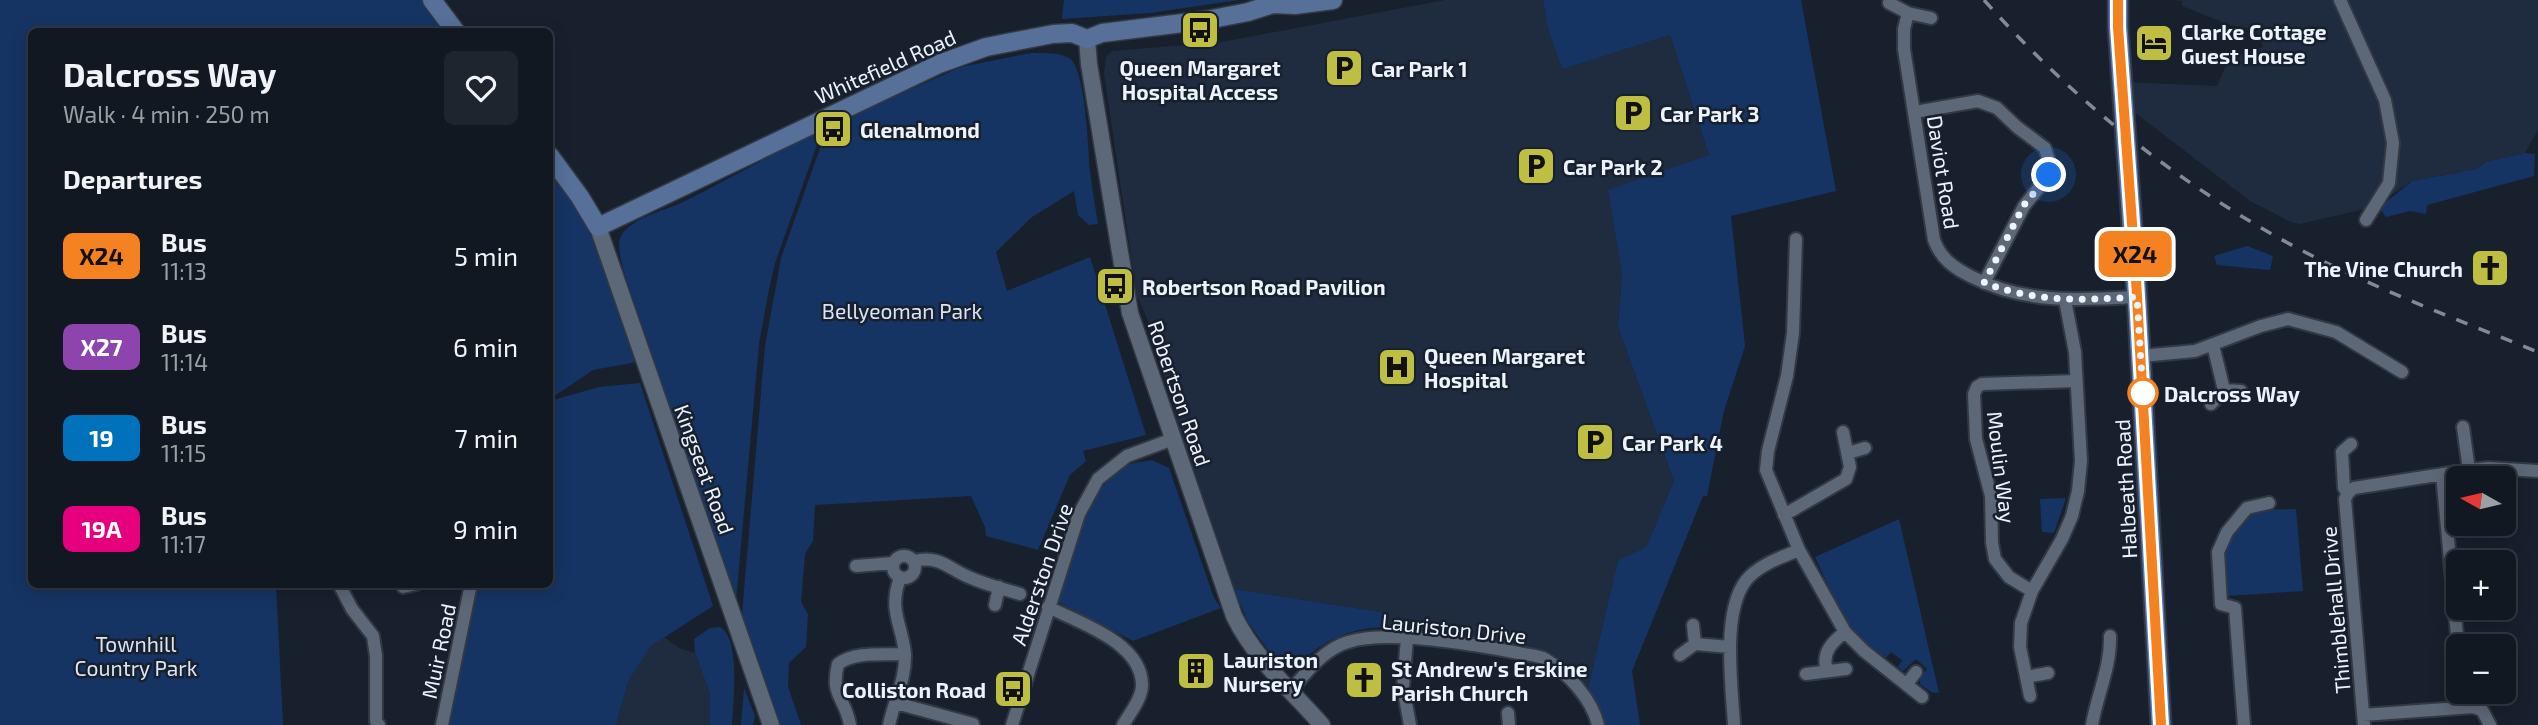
<!DOCTYPE html>
<meta charset="utf-8">
<style>
:root{--surface:#121822;--page:#1f252f;--text:#f1f3f6;--muted:#9ca0a5;--line:#313740}
body{margin:0;font-family:"Exo 2",sans-serif;background:var(--page);color:var(--text);height:100vh;display:flex;flex-direction:column;font-size:26px;white-space:nowrap}
*{box-sizing:border-box;margin:0}
p{font-size:23px;color:var(--muted)}
.icon{flex:none;width:38px;height:38px;fill:none;stroke:currentColor;stroke-width:2;stroke-linecap:round;stroke-linejoin:round}
.map{position:relative;flex:1;overflow:hidden}
.drawer{position:absolute;left:28px;top:28px;width:525px;height:560px;display:flex;flex-direction:column;background:var(--surface);border-radius:10px;box-shadow:0 4px 18px #0003,0 0 0 2px var(--line)}
.drawer>*{flex:none}
.badge{padding:0 14px;border-radius:10px;font-size:24px;line-height:46px}
.needle{width:46px;rotate:278deg}
.buttons{position:absolute;left:2446px;top:466px;display:grid;gap:14px}
.buttons a{display:grid;place-items:center;width:70px;height:70px;border-radius:10px;background:var(--surface);box-shadow:0 4px 18px #0003,0 0 0 2px var(--line);font-size:35px}
.you{position:absolute;width:35px;height:35px;margin:-18px;border:5px solid #fff;border-radius:50%;background:#1a73e8;box-shadow:0 0 0 10px #1a73e833}
.map>.badge{position:absolute;translate:-50% -50%;box-shadow:0 0 0 4px #fff}
h2{padding:0 35px;font-size:26px;line-height:63px}
.round{display:grid;place-items:center;flex:none;width:74px;height:74px;border-radius:10px;background:var(--page)}
.summary{display:flex;align-items:center;justify-content:space-between;height:119px;padding:0 35px}
h1{font-size:33px;font-weight:700;line-height:52px}
ul{padding:0;list-style:none}
li{display:flex;align-items:center;gap:21px;height:91px;padding:0 35px}
li div{flex:1}
li b{display:block;font-size:26px}
li em{font-style:normal}
li .badge{min-width:77px;font-weight:700;text-align:center}
.map>svg:first-child{display:block}
.built{fill:#1f2b3e}
.green{fill:#163463}
.lines{fill:none;stroke-linecap:round;stroke-linejoin:round}
.minor-casing{stroke:#333944;stroke-width:16}
.tertiary-casing{stroke:#333944;stroke-width:19}
.secondary-casing{stroke:#333944;stroke-width:21}
.primary-casing{stroke:#333944;stroke-width:23}
.minor{stroke:#5c6777;stroke-width:12}
.tertiary{stroke:#5c6777;stroke-width:16}
.secondary{stroke:#567099;stroke-width:18}
.primary{stroke:#5179ba;stroke-width:19}
.rail{stroke:#838a96;stroke-width:3.5;stroke-dasharray:12 12;stroke-linecap:butt}
.line-casing{stroke:#fff;stroke-width:16}
.line{stroke:#f58220;stroke-width:10}
.walk{stroke:#edf3fd;stroke-width:7;stroke-dasharray:0 12.6}
.stop-dot{fill:#fff;stroke:#f58220;stroke-width:3.5}
.labels{text-anchor:middle;dominant-baseline:central;stroke-width:5;stroke-linejoin:round;paint-order:stroke}
.poi-label{font-size:21px;font-weight:bold;fill:#edf3fd;stroke:#18202e;text-anchor:start}
.street-label{font-size:21px;fill:#edf3fd;stroke:#18202e}
.park-label{font-size:21px;fill:#d9e4f6;stroke:#18202e}
.stop-label{font-size:21px;font-weight:bold;fill:#edf3fd;stroke:#18202e;text-anchor:start}
</style>
<div class="map">
<svg width="2538" height="725" viewBox="0 0 2538 725">
<rect width="100%" height="100%" fill="#18202e"/>
<!-- built -->
<path class="built" d="M1445,0H1543L1548,29L1562,68L1670,35L1709,155L1609,191L1622,273L1618,327L1674,481L1646,547L1618,560L1588,688L1525,646L1384,627L1386,613L1234,589L1205,516L1148,321L1137,296L1104,74L1106,57L1112,51L1222,42Z
M2170,0H2538V130L2525,153L2486,162L2477,169L2412,181L2373,207L2300,224L2291,222L2250,201L2125,105L2123,82L2217,86L2229,58L2263,47L2256,29L2230,25L2182,6V1Z
M664,637L679,648L695,653L710,694V725H616L628,682L651,646Z"/>
<!-- green -->
<path class="green" d="M0,0H423L449,31L32,32V584L282,585L276,586L283,725H0Z
M1064,0H1239L1150,13L1062,19Z
M1543,0H1801L1836,191L1731,216L1745,346L1724,411L1707,496H1703L1632,671L1640,725H1605L1588,688L1618,560L1646,547L1674,481L1618,327L1622,273L1608,190L1709,155L1670,35L1562,69L1548,29Z
M1031,53C1043,53 1058,52 1069,58C1086,69 1088,149 1090,170C1092,188 1095,206 1098,224L1089,225L1078,215L1074,191L1032,217L996,252L1007,291L1090,257L1146,435L1083,451L1086,461L1070,475L1038,550L986,536L985,527L971,496L815,505L813,541L805,554L801,602L808,614L806,647L789,663L788,687L801,725H779L742,614L765,346L781,258L828,126L961,67Z
M823,128L775,263L769,289L759,344L736,601C704,505 670,409 638,313C633,297 613,250 621,236C631,218 663,211 681,203C729,179 775,153 823,128Z
M2525,153L2535,154L2534,176L2427,205L2426,214L2410,211L2386,217L2379,208L2412,181L2477,169L2486,162Z
M550,167L583,212L603,257L637,362L593,370L550,399Z
M2247,246L2273,256L2270,270L2217,265L2214,256Z
M640,383L713,606L651,646L628,682L616,725H442L472,585L550,584V401L599,387Z
M1152,460L1169,468L1214,598L1221,608L1133,641L1056,601C1069,564 1088,486 1125,466C1133,462 1144,462 1152,460Z
M2066,498L2054,533L2042,532L2040,499Z
M2296,509L2303,591L2226,596C2226,569 2218,531 2247,515C2260,508 2282,510 2296,509Z
M1899,519L1939,693L1931,692L1920,684V678L1927,669L1916,659L1903,671L1898,667L1902,660L1891,652L1886,658L1855,635L1845,622L1815,557Z
M1234,589L1387,613L1384,627C1346,629 1325,640 1297,665L1276,661L1248,622Z
M720,627C741,639 733,703 732,725H710V694L695,653L694,639L710,628Z
M744,688L755,716L753,725H741Z"/>
<g class="lines">
<defs>
<path id="minor" d="M2340,0L2385,100L2393,143L2389,183L2366,220
M1889,3L1908,13L1931,18
M1908,13L1904,29V49L1934,240C1941,259 1954,268 1972,277C2025,304 2080,300 2137,297
M1915,112L1978,101L1997,108L2017,127L2045,148L2051,168L2049,175L2024,206L1984,283
M1796,239L1793,333L1787,376L1768,451L1766,470L1799,550L1845,632L1864,651L1922,697
M2213,345L2224,390L2241,391
M2141,356L2195,351L2261,326L2288,319L2336,332L2402,372
M2211,404L2224,390
M2463,427L2469,470
M2351,444L2342,452L2344,488L2348,493L2345,499L2364,725
M1848,453L1865,448
M2442,474L2459,656
M2348,493L2354,488L2469,470L2488,468L2538,471
M1784,515L1846,479L1850,467L1843,432
M893 567a11 11 0 1 1 22 0a11 11 0 1 1-22 0Z
M914,561C941,555 948,569 971,578C987,585 1004,589 1020,594
M856,566L893,563
M339,584L352,609L373,636L376,656V721L379,725
M403,587L416,584
M2032,591L2009,577L1995,559L1992,543L1991,496L1976,439L1974,394L1977,387L1982,384L2076,381
M995,605L999,587
M1048,607C1080,623 1143,643 1142,686C1141,700 1130,713 1123,725
M1407,638L1403,687L1410,725
M1695,644L1730,647
M1680,655L1695,644L1693,625
M1827,671C1821,653 1832,642 1845,632
M1806,674L1846,669
M2026,677L2048,673
M1907,684L1916,672
M1291,690C1307,672 1324,649 1348,642C1387,629 1477,645 1519,653C1527,655 1538,655 1545,659C1568,673 1592,699 1598,725
M2462,691L2463,707
M2030,696L2020,647L2021,623L2032,591L2062,539L2072,516L2078,491L2081,461L2075,352L2065,300
M896,703L973,724
M1508,713L1509,725
M2363,715L2473,707L2482,710L2490,725
M442,725L471,584
M850,725C845,696 830,697 838,664C855,651 884,655 905,654
M889,725C894,701 906,679 905,654C902,624 888,610 900,578
M1012,725L1079,514L1098,479L1127,456L1173,439
M1734,725C1732,686 1720,605 1750,576C1764,563 1782,557 1799,550
M2092,725C2097,695 2111,667 2110,636
M2244,725L2235,608L2221,604L2218,552L2227,532L2247,508L2269,503"/>
<path id="tertiary" d="M1087,39L1089,64L1130,313L1234,616C1255,659 1291,690 1322,725
M598,227L771,725"/>
<path id="secondary" d="M432,0L456,32
M550,156L580,197L598,227L939,64L986,47L1053,34L1072,33L1087,39L1102,33L1207,20L1248,12L1273,4L1295,5L1333,0"/>
<path id="primary" d="M2118,0V27L2137,297L2161,725"/>
</defs>
<!-- minor casing -->
<use href="#minor" class="minor-casing"/>
<!-- tertiary casing -->
<use href="#tertiary" class="tertiary-casing"/>
<!-- secondary casing -->
<use href="#secondary" class="secondary-casing"/>
<!-- primary casing -->
<use href="#primary" class="primary-casing"/>
<!-- minor -->
<use href="#minor" class="minor"/>
<!-- tertiary -->
<use href="#tertiary" class="tertiary"/>
<!-- secondary -->
<use href="#secondary" class="secondary"/>
<!-- primary -->
<use href="#primary" class="primary"/>
<!-- rail -->
<path class="rail" d="M1984,0C2074,101 2179,185 2299,249C2376,289 2458,320 2538,352"/>
</g>
<g class="lines">
<defs>
<path id="line" d="M2118,0V27L2136,279L2161,725"/>
</defs>
<!-- line casing -->
<use href="#line" class="line-casing"/>
<!-- line -->
<use href="#line" class="line"/>
<!-- walk -->
<path class="walk" d="M2049,175L2024,205L1984,283C2042,303 2078,300 2137,297L2143,396V393"/>
</g>
<!-- icons -->
<defs>
<symbol id="bus-square" viewBox="-11 -11 22 22"><rect x="-9" y="-9" width="18" height="18" rx="4" fill="#bebf42" stroke="#18202e"/><path d="M-5-6H5V4H4V6H2V4H-2V6H-4V4H-5ZM-3.5-4V0h7V-4ZM-3.5 1.2v1.5H-2V1.2ZM2 1.2v1.5H3.5V1.2Z" fill="#111"/></symbol>
<symbol id="hotel-square" viewBox="-11 -11 22 22"><rect x="-9" y="-9" width="18" height="18" rx="4" fill="#bebf42" stroke="#18202e"/><path d="M-6-4.5h1.5V1H6V5H4.5V3h-9V5H-6ZM-4 0a1.8 1.8 0 1 1 3.6 0ZM.5 0V-2.5h3Q6-2.5 6 0Z" fill="#111"/></symbol>
<symbol id="parking-square" viewBox="-11 -11 22 22"><rect x="-9" y="-9" width="18" height="18" rx="4" fill="#bebf42" stroke="#18202e"/><path d="M-3.5-5.5H1a3.5 3.5 0 0 1 0 7H-1V5.5H-3.5ZM-1-3.4V-.6H.8a1.4 1.4 0 0 0 0-2.8Z" fill="#111"/></symbol>
<symbol id="church-square" viewBox="-11 -11 22 22"><rect x="-9" y="-9" width="18" height="18" rx="4" fill="#bebf42" stroke="#18202e"/><path d="M-1.2-6h2.4v3.5h3.3v2.4h-3.3V6h-2.4V-.1h-3.3v-2.4h3.3Z" fill="#111"/></symbol>
<symbol id="hospital-square" viewBox="-11 -11 22 22"><rect x="-9" y="-9" width="18" height="18" rx="4" fill="#bebf42" stroke="#18202e"/><path d="M-5-5h3v3.5h4V-5h3V5h-3V1.5h-4V5h-3Z" fill="#111"/></symbol>
<symbol id="building-square" viewBox="-11 -11 22 22"><rect x="-9" y="-9" width="18" height="18" rx="4" fill="#bebf42" stroke="#18202e"/><path d="M-4-6H4V6H1V3H-1V6H-4ZM-2.5-4.3h1.7v1.8h-1.7ZM.8-4.3h1.7v1.8H.8ZM-2.5-1h1.7V.8h-1.7ZM.8-1h1.7V.8H.8Z" fill="#111"/></symbol>
</defs>
<g fill-rule="evenodd">
<use href="#bus-square" x="1178" y="8" width="44" height="44"/>
<use href="#hotel-square" x="2132" y="21" width="44" height="44"/>
<use href="#parking-square" x="1322" y="46" width="44" height="44"/>
<use href="#parking-square" x="1611" y="91" width="44" height="44"/>
<use href="#bus-square" x="811" y="107" width="44" height="44"/>
<use href="#parking-square" x="1514" y="144" width="44" height="44"/>
<use href="#church-square" x="2468" y="246" width="44" height="44"/>
<use href="#bus-square" x="1093" y="264" width="44" height="44"/>
<use href="#hospital-square" x="1375" y="345" width="44" height="44"/>
<use href="#parking-square" x="1573" y="420" width="44" height="44"/>
<use href="#building-square" x="1174" y="649" width="44" height="44"/>
<use href="#church-square" x="1342" y="658" width="44" height="44"/>
<use href="#bus-square" x="991" y="667" width="44" height="44"/>
</g>
<!-- markers -->
<circle class="stop-dot" cx="2143" cy="393" r="14"/>
<g class="labels">
<!-- poi labels -->
<g class="poi-label">
<text x="2181" y="31">Clarke Cottage<tspan x="2181" dy="24">Guest House</tspan></text>
<text x="1200" y="67" text-anchor="middle">Queen Margaret<tspan x="1200" dy="24">Hospital Access</tspan></text>
<text x="1371" y="68">Car Park 1</text>
<text x="1660" y="113">Car Park 3</text>
<text x="860" y="129">Glenalmond</text>
<text x="1563" y="166">Car Park 2</text>
<text x="2463" y="268" text-anchor="end">The Vine Church</text>
<text x="1142" y="286">Robertson Road Pavilion</text>
<text x="1424" y="355">Queen Margaret<tspan x="1424" dy="24">Hospital</tspan></text>
<text x="1622" y="442">Car Park 4</text>
<text x="1223" y="659">Lauriston<tspan x="1223" dy="24">Nursery</tspan></text>
<text x="1391" y="668">St Andrew's Erskine<tspan x="1391" dy="24">Parish Church</tspan></text>
<text x="986" y="689" text-anchor="end">Colliston Road</text>
</g>
<!-- street labels -->
<g class="street-label">
<text transform="translate(885 66) rotate(-24)">Whitefield Road</text>
<text transform="translate(1944 172) rotate(81)">Daviot Road</text>
<text transform="translate(1180 393) rotate(71)">Robertson Road</text>
<text transform="translate(2002 467) rotate(83)">Moulin Way</text>
<text transform="translate(705 469) rotate(70)">Kingseat Road</text>
<text transform="translate(2125 489) rotate(-93)">Halbeath Road</text>
<text transform="translate(1041 574) rotate(-71)">Alderston Drive</text>
<text transform="translate(2335 610) rotate(-95)">Thimblehall Drive</text>
<text transform="translate(1454 628) rotate(6)">Lauriston Drive</text>
<text transform="translate(438 651) rotate(-78)">Muir Road</text>
</g>
<!-- park labels -->
<g class="park-label">
<text x="902" y="310">Bellyeoman Park</text>
<text x="136" y="643">Townhill<tspan x="136" dy="24">Country Park</tspan></text>
</g>
<!-- stop labels -->
<g class="stop-label">
<text x="2164" y="393">Dalcross Way</text>
</g>
</g>
</svg>
<div class="buttons">
<a><svg class="needle" viewBox="-14 -14 28 28"><path d="M0-13l5 13h-10z" fill="#e53935"/><path d="M0 13l5-13h-10z" fill="#9ca0a5"/></svg></a>
<a>+</a>
<a>−</a>
</div>
<div class="you" style="left:2049px;top:175px"></div>
<b class="badge" style="left:2135px;top:254px;background:#f58220;color:#111">X24</b>
<section class="drawer">
<div class="summary"><div><h1>Dalcross Way</h1><p>Walk · 4 min · 250 m</p></div><a class="round"><svg class="icon" aria-label="heart" viewBox="0 0 24 24"><path d="M12 20l-8-8c-3-5 5-10 8-4 3-6 11-1 8 4z"/></svg></a></div>
<h2>Departures</h2>
<ul>
<li><span class="badge" style="background:#f58220;color:#111">X24</span><div><b>Bus</b><p>11:13</p></div><em>5 min</em></li>
<li><span class="badge" style="background:#8e44ad;color:#fff">X27</span><div><b>Bus</b><p>11:14</p></div><em>6 min</em></li>
<li><span class="badge" style="background:#0072bc;color:#fff">19</span><div><b>Bus</b><p>11:15</p></div><em>7 min</em></li>
<li><span class="badge" style="background:#e6007e;color:#fff">19A</span><div><b>Bus</b><p>11:17</p></div><em>9 min</em></li>
</ul>
</section>
</div>
